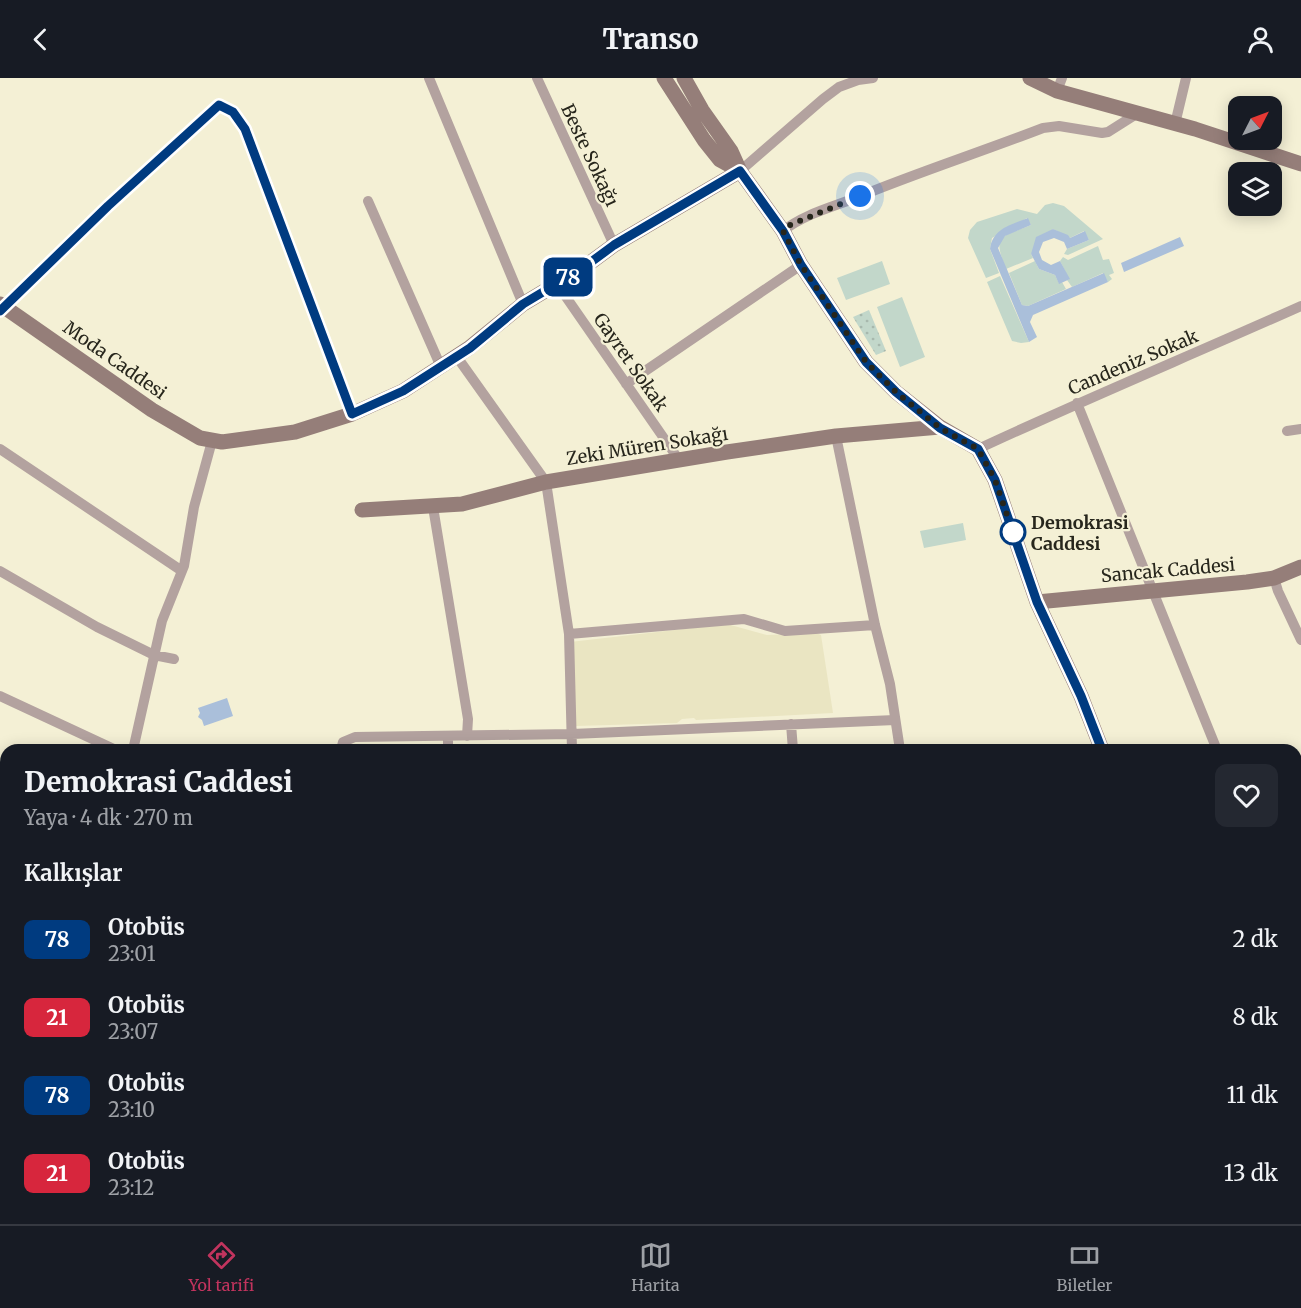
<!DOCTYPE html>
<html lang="tr">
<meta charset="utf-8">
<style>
:root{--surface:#171b24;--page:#242831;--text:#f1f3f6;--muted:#9ea1a6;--line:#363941;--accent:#c2345e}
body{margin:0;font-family:Merriweather,serif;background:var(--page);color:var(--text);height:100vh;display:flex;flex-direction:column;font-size:22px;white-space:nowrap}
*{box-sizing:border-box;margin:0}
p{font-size:20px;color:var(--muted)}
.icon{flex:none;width:33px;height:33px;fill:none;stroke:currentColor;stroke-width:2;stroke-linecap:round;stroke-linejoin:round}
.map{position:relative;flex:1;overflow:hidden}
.drawer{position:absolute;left:0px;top:666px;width:1302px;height:480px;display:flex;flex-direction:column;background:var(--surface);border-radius:18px 18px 0 0;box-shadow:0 3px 15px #0003}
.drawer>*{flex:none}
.badge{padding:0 12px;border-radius:9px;font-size:21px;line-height:39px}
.needle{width:39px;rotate:48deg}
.fabs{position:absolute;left:1228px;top:18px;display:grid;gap:12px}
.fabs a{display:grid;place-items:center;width:54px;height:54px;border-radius:12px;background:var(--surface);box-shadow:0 3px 15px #0003;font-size:30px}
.you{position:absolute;width:30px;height:30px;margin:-15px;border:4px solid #fff;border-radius:50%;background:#1a73e8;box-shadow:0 0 0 9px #1a73e833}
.map>.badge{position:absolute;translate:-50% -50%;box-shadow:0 0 0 3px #fff}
h2{padding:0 24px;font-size:22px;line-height:54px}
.round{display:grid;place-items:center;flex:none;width:63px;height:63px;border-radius:12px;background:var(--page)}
.head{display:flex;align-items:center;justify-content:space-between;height:102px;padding:0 24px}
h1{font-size:28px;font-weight:800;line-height:45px}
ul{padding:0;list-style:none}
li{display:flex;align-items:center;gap:18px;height:78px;padding:0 24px}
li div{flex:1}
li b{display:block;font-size:22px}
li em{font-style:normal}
li .badge{min-width:66px;font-weight:700;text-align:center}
header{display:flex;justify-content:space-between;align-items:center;height:78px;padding:0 24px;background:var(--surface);font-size:27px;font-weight:800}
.dock{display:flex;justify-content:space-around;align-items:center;height:84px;border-top:2px solid var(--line);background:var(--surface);font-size:16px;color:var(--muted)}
.dock a{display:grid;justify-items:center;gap:3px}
.dock .selected{color:var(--accent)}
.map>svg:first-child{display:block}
.built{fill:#eae5c2}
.grass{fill:#c2d7ca}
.park{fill:url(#park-dots)}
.water{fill:#aabfda}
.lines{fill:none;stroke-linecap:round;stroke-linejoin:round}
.street{stroke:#b3a29f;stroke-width:10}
.secondary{stroke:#957e79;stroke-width:15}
.line-casing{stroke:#fff;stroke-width:14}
.line{stroke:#003b80;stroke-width:9}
.walk{stroke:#27261c;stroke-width:6;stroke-dasharray:0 10.8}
.stop-dot{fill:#fff;stroke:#003b80;stroke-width:3}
.labels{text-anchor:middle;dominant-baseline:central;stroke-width:4.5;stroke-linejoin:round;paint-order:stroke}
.street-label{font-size:18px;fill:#27261c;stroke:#f4f0d5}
.stop-label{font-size:18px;font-weight:bold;fill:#27261c;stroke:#f4f0d5;text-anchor:start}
</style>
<header><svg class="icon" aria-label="back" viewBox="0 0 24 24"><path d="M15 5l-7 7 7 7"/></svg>Transo<svg class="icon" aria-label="person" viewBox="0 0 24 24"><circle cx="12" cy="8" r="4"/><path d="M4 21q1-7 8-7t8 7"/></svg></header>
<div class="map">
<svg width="1301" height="1146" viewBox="0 0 1301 1146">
<defs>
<pattern id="park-dots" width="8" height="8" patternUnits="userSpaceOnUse" patternTransform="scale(1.5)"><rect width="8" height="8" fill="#c2d7ca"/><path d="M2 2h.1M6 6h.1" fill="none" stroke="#a7b8ad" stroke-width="1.8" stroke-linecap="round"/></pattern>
</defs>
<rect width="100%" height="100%" fill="#f4f0d5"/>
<!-- built -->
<path class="built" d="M727,546L767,557L816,555L821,557L833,635L696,642L694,640L682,641L677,645L576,648L570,564Z"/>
<!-- grass -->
<path class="grass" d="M1053,125L1064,128L1103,161L1068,177L1064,176L1067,171L1089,162L1084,153L1070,160L1053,151L1031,176L1033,180L1006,191C992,156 1000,160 1031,147L1027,140L992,160L990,171L999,195L986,200L968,160L970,152L977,144L1017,131L1037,136L1045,127Z
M1098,168L1103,182L1109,181L1114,195L1109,197L1112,201L1108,204L1103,195L1072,209L1067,202L1069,201L1060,183L1063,179L1068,182Z
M882,183L890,206L846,222L837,200Z
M1035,183L1039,191L1055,197L1059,205L1062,204L1066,211L1028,228L1022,227L1009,195Z
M1000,198L1029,264L1021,265L1012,263L987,204Z
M902,219L925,279L900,289L877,229Z
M963,445L966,462L924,470L920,453Z"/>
<!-- park -->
<path class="park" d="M869,232L886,273L876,277L853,239Z"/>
<!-- water -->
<path class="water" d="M1028,140L1031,147L1005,158L998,170L1022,227L1028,228L1104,195L1108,204L1033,237L1030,244L1037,259L1029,264L990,171C993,150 1011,147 1028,140Z
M1053,151L1068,157L1070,160L1085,153L1089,162L1067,171L1064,164L1054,160L1043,164L1039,174L1042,182L1051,187L1060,183L1070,201L1059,206L1055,197L1039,191L1031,176L1036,159Z
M1180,159L1184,168L1124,194L1121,185Z
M227,620L233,638L204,648L202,642L198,639L200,635L198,630Z"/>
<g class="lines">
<!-- street -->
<path class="street" d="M429,0L523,226
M537,0L614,167
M1057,13L1062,0
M1175,46L1186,0
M740,93L823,21L839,9L858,2L873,0
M368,123L441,289
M783,153C804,136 833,129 858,119C919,94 981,74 1043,50L1059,48L1102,55L1108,54L1138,35
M557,206L679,382
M0,233L108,128L219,27L233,34L245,51L352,336
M457,279L546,404L569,556L572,672
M626,306L801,187
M1077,325L1217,672
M1287,353L1301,351
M836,358L875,547L890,606L900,672
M0,371L182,493
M978,371C1085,321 1194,276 1301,228
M433,429L468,641L467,658
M0,493L97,549L154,577L174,581
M1274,500L1278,513L1301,562
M569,556L744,541L785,553L875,547
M0,618L116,672
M791,646L793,672
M133,672L162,543L184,488L194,429L212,363
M341,672L343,664L355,659L572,656L895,642
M448,672V658
M0,769L6,771
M1296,798L1301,795
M0,825L6,828
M1296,855L1301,865
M1296,966L1301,963
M143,1140L153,1146
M792,1140V1146
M1125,1140L1127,1146
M123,1146L126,1140
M236,1146L239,1140
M500,1146L502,1140
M599,1146L601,1140
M971,1146L973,1140"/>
<!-- secondary -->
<path class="secondary" d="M664,0L704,62L720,82L740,93
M684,0L702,32L731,73L740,93L783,153L801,187L866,284L896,314L940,349L978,371L995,402L1037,524L1081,618L1102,672
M1030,0L1057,13L1195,51L1301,86
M0,226L152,332L200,360L222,364L295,354L352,336L403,313L469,270L523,226L583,190L614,167L740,93
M362,432L462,426L546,404L727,374L836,358L940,349
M1037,524L1247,504L1274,500L1301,489
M0,1045L6,1037
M1280,1140L1283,1146"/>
</g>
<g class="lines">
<defs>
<path id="line" d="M0,233L108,128L219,27L233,34L245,51L352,336L403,313L470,270L523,226L583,190L614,167L740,93L783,153L801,187L866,284L896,314L940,350L978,371L995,402L1037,524L1081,618L1102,672"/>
</defs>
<!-- line casing -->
<use href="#line" class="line-casing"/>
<!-- line -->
<use href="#line" class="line"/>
<!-- walk -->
<path class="walk" d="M860,118L790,147L783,153L801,187L866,284L896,314L940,350L978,371L995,402L1016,463L1013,454"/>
</g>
<!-- markers -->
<circle class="stop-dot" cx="1013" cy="454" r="12"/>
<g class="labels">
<!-- street labels -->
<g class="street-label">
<text transform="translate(590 77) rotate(65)">Beste Sokağı</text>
<text transform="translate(115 282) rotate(35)">Moda Caddesi</text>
<text transform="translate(631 284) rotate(55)">Gayret Sokak</text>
<text transform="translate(1133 284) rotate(-23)">Candeniz Sokak</text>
<text transform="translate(647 368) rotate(-9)">Zeki Müren Sokağı</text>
<text transform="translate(1168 492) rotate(-5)">Sancak Caddesi</text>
</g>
<!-- stop labels -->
<g class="stop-label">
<text x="1031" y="444">Demokrasi<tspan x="1031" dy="21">Caddesi</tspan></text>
</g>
</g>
</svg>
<div class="fabs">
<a><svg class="needle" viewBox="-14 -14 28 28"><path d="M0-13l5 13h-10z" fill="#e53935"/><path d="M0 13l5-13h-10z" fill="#9ea1a6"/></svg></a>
<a><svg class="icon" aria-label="layers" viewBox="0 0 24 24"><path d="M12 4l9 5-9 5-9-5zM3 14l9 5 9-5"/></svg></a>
</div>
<div class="you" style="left:860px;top:118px"></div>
<b class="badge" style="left:568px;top:199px;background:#003b80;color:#fff">78</b>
<section class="drawer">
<div class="head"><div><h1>Demokrasi Caddesi</h1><p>Yaya · 4 dk · 270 m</p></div><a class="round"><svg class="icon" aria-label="heart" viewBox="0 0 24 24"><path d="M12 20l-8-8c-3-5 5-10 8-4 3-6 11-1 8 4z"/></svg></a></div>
<h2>Kalkışlar</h2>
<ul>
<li><span class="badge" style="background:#003b80;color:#fff">78</span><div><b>Otobüs</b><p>23:01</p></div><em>2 dk</em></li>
<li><span class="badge" style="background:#d7263d;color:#fff">21</span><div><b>Otobüs</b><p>23:07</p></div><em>8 dk</em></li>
<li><span class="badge" style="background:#003b80;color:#fff">78</span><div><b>Otobüs</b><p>23:10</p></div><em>11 dk</em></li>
<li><span class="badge" style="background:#d7263d;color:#fff">21</span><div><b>Otobüs</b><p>23:12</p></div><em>13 dk</em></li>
</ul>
</section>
</div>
<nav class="dock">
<a class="selected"><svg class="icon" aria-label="directions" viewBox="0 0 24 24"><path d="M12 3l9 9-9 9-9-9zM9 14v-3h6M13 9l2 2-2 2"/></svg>Yol tarifi</a>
<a><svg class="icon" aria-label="map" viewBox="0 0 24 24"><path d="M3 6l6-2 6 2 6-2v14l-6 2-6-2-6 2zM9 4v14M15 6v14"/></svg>Harita</a>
<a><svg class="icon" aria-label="tickets" viewBox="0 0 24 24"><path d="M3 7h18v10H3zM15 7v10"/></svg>Biletler</a>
</nav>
